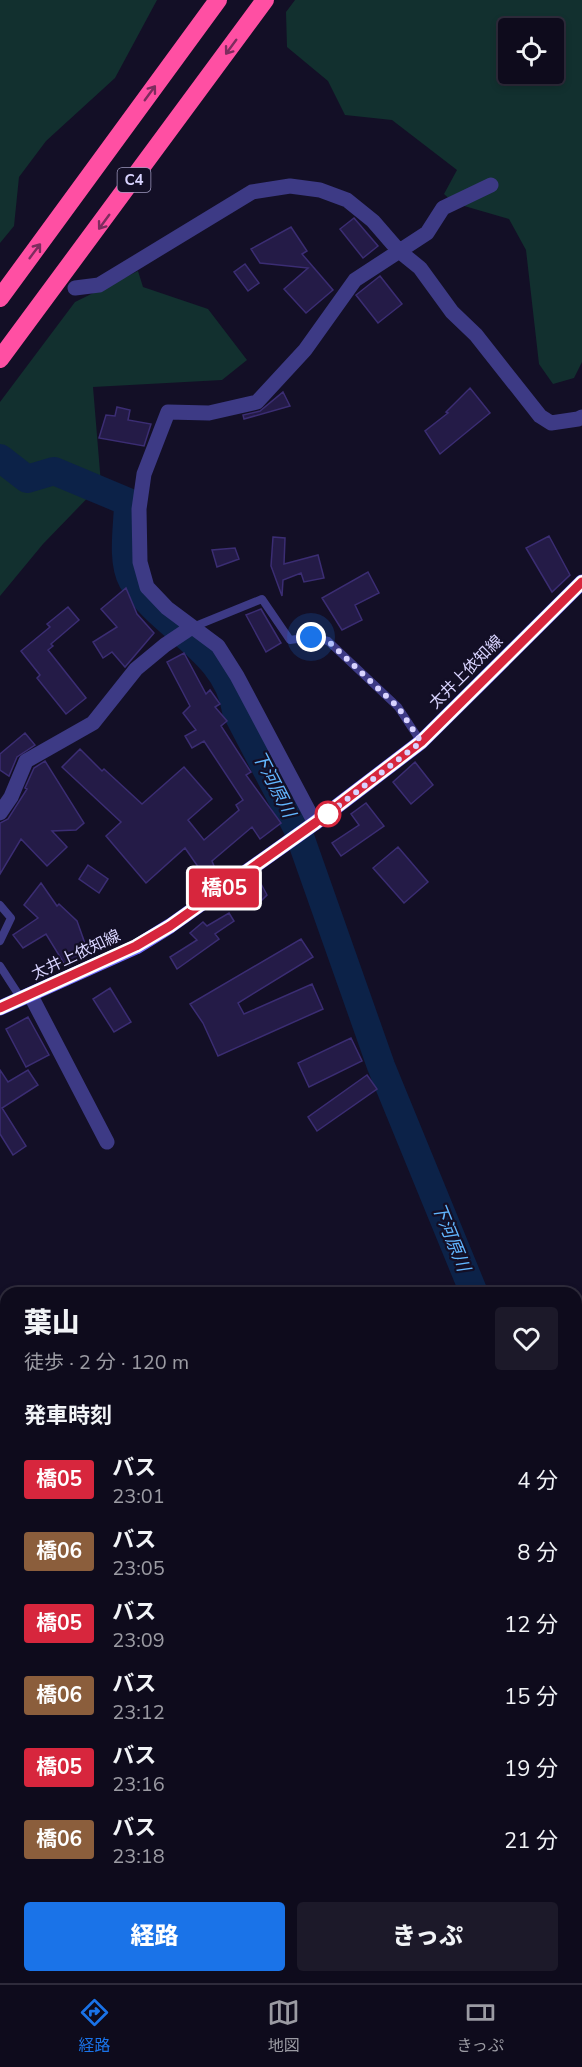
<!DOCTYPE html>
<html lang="ja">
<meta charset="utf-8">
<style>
:root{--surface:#0e0b1c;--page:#1c1929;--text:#f1f3f6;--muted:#9b9ba3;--line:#2e2b3b;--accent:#1a73e8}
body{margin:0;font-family:"Nunito Sans","Noto Sans JP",sans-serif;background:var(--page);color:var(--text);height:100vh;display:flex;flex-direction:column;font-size:22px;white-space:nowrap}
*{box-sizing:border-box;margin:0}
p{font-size:20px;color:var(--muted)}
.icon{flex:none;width:33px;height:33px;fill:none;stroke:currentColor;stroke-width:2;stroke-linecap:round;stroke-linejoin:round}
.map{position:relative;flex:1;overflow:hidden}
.details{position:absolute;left:0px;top:1287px;width:582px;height:696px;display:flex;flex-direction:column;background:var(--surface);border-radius:18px 18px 0 0;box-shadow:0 3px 9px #0003,0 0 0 2px var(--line)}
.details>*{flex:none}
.badge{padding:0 12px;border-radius:4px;font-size:21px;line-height:39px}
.fabs{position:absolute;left:498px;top:18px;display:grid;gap:12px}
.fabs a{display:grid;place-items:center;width:66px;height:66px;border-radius:6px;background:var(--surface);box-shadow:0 3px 9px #0003,0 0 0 2px var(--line);font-size:30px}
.you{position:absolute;width:30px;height:30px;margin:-15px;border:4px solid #fff;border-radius:50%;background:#1a73e8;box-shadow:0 0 0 9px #1a73e833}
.map>.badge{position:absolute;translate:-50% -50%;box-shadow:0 0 0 3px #fff}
h2{padding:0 24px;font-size:22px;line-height:54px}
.round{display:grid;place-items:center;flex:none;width:63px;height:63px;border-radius:6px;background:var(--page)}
.head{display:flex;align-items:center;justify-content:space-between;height:102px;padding:0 24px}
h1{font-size:28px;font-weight:800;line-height:45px}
.button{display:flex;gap:12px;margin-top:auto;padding:12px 24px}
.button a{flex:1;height:69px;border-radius:6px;background:var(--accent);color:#fff;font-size:24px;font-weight:800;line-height:69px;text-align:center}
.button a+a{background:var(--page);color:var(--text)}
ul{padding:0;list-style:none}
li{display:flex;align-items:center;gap:18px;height:72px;padding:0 24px}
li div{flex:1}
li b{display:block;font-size:22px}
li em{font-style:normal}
li .badge{min-width:66px;font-weight:700;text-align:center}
.tabs{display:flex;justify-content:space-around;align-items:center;height:84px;border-top:2px solid var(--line);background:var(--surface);font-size:16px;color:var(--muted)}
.tabs a{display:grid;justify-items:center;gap:3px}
.tabs .selected{color:var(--accent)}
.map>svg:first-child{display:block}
.green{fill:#12302f;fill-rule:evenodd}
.water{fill:#0c2248}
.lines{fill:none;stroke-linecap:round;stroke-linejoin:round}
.river{stroke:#0c2248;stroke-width:28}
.building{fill:#241b47;stroke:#3b2d73;stroke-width:1.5}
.service{stroke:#3d3a85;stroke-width:8}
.minor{stroke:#3d3a85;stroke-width:15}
.secondary{stroke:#6f6bff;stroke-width:15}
.motorway{stroke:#ff4fa3;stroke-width:18}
.oneway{stroke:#7d2c5e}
.line-casing{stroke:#fff;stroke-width:14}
.line{stroke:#d7263d;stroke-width:9}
.walk{stroke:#d9d4ff;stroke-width:6;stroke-dasharray:0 10.8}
.stop-dot{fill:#fff;stroke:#d7263d;stroke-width:3}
.labels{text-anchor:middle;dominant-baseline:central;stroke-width:4.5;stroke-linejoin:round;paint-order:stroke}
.shield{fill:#130f26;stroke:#9e99be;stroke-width:1.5}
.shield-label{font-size:15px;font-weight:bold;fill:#d9d4ff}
.street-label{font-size:16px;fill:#d9d4ff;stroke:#130f26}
.water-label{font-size:18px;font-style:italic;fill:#62b6ff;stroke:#130f26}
</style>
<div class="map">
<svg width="582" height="1983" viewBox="0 0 582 1983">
<rect width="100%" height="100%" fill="#130f26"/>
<!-- green -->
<path class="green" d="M0,0H157L115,78L46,141L19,177L14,226L0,243Z
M295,0H582V362L574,378L553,384L539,364L526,250L509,219L454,203L444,194L457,170L392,120L345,115L328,81L287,47L286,12ZM508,28H554V74H508Z
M138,271L143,287L208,309L247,360L222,380L93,387L101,484L43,544L0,596V402L75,302Z
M582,1804V1898H576V1806Z
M576,1900L582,1901V1983H363L366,1977H576Z"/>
<!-- water -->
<path class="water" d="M582,1648V1796L576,1798V1650Z
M6,1773V1977H85L74,1983H0V1776Z"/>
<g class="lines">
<!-- river -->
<path class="river" d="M0,458L27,479L54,471L128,502C128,524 121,560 132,580C161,629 227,649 236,711L297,828L381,1066L474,1293"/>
</g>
<!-- building -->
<path class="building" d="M354,218L378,246L363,258L340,229Z
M291,227L307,251L302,254L333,290L306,313L284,289L308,268L260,263L251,249Z
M245,264L259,283L248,291L234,272Z
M380,276L402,304L378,323L356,295Z
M470,388L490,413L440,454L425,431L448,413L446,412Z
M283,392L290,406L244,419L243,415L260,411Z
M117,407L130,410L128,420L151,424L144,446L99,438L106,415L115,416Z
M549,536L570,575L552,592L526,548Z
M273,537L285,538L284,564L318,555L324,578L304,582L301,573L283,580L282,596L271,566Z
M235,548L239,559L217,567L212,550Z
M368,572L379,593L355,605L362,620L342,630L322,598Z
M126,588L137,614L154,633L125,667L112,652L103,658L93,642L117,627L101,609Z
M68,607L79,620L51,644L53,646L48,650L86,698L66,714L37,678L40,675L21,651L50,627L47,624Z
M261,609L281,643L266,652L246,615Z
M184,653L206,694L210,690L220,704L215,707L227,721L221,726L251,772L246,775L281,823L260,839L252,827L212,861L214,866L203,874L185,848L146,883L106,836L121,822L62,767L80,749L102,771L104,769L142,804L184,767L212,799L188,820L204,840L239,810L236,805L243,800L204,741L192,748L185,736L196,730L183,713L190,706L167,662Z
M25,733L35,745L17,757L9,776L0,770V754Z
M45,761L84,823L76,830L52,831L67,847L47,866L21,839L0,874V823L8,819L27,789L25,788L34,768Z
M415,762L433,785L411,804L393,782Z
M366,803L384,826L341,856L332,843L359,825L351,814Z
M398,847L428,882L404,903L373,868Z
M88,865L108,879L99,893L79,879Z
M259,880L267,895L257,905L245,890Z
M41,883L57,906L59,904L77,921L88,952L65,965L46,934L23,948L13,935L38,918L24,905Z
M229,913L234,921L215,934L219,939L177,969L170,957L197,940L190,933L203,922L207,926Z
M301,939L313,957L238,1003L244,1014L312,984L323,1009L218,1056L203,1023L190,1004Z
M110,988L131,1022L114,1032L93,999Z
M28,1017L49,1055L26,1067L6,1029Z
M351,1038L362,1061L309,1087L298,1063Z
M0,1070L8,1082L28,1070L38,1085L2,1108L26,1146L13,1155L0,1134Z
M367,1075L377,1089L317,1131L308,1117Z"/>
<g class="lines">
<!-- service -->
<path class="service" d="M193,627L262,599L290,640L311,637L328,641L398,707L421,742
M0,905L11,918L0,941
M0,966L22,1000"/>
<!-- minor -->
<path class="minor" d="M75,288L99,285L252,192L290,186L320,190L347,200L373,221L399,251L420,268L452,312L476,335L540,416L551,423L578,419L582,417
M0,813L11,797L26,761L93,723L136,669L165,645L192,627
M315,823L237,676L218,646L167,608L147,587L140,562L139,509L144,474L168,412L209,413L257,402L305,350L355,280L427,233L443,208L491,185
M31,996L107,1142
M576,1894L582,1892
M158,1983L167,1977"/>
<!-- secondary -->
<path class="secondary" d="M0,1008L136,947L170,926L315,823L421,742L582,582"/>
<!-- motorway -->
<path class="motorway" d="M0,298L218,0
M0,359L265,0"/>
</g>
<!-- one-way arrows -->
<defs><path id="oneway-shaft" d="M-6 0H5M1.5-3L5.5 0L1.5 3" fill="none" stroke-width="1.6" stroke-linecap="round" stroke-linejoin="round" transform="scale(1.5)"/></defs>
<g class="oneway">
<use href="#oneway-shaft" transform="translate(231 47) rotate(126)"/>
<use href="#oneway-shaft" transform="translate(150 93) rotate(-54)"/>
<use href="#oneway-shaft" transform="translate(104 222) rotate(126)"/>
<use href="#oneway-shaft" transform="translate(35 251) rotate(-53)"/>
</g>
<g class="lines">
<defs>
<path id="line" d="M0,1008L136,946L170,926L315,823L421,742L582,582"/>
</defs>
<!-- line casing -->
<use href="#line" class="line-casing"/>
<!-- line -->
<use href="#line" class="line"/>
<!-- walk -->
<path class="walk" d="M311,637L328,641L384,694L398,707L421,742L328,814"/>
</g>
<!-- markers -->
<circle class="stop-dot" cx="328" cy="814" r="12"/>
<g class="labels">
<!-- shield labels -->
<rect class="shield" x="117.5" y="168" width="33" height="24" rx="4.5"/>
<g class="shield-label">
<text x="134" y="180">C4</text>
</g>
<!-- street labels -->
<g class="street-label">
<text transform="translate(466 672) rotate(-45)">太井上依知線</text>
<text transform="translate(76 955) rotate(-25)">太井上依知線</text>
</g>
<!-- water labels -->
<g class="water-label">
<text transform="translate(274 784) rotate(63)">下河原川</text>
<text transform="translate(451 1237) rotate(68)">下河原川</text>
</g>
</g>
</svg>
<div class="fabs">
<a><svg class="icon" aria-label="locate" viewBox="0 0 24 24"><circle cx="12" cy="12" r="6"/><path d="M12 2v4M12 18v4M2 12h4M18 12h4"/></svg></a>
</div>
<div class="you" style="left:311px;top:637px"></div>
<b class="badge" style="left:224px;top:888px;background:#d7263d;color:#fff">橋05</b>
<section class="details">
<div class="head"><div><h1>葉山</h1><p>徒歩 · 2 分 · 120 m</p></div><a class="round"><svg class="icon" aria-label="heart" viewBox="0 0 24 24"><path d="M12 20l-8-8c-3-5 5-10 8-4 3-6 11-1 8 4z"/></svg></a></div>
<h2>発車時刻</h2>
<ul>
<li><span class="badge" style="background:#d7263d;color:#fff">橋05</span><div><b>バス</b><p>23:01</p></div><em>4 分</em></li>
<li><span class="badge" style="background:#8b5e3c;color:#fff">橋06</span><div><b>バス</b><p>23:05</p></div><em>8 分</em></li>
<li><span class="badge" style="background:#d7263d;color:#fff">橋05</span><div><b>バス</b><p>23:09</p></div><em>12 分</em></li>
<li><span class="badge" style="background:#8b5e3c;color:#fff">橋06</span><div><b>バス</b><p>23:12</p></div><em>15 分</em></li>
<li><span class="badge" style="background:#d7263d;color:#fff">橋05</span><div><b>バス</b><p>23:16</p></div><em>19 分</em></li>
<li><span class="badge" style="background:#8b5e3c;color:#fff">橋06</span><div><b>バス</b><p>23:18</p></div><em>21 分</em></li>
</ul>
<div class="button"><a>経路</a><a>きっぷ</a></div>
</section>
</div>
<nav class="tabs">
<a class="selected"><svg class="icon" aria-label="directions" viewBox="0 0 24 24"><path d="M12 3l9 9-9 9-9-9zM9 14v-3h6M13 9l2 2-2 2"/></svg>経路</a>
<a><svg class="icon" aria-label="map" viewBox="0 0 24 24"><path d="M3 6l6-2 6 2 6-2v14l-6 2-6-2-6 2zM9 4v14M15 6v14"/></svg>地図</a>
<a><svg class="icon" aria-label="tickets" viewBox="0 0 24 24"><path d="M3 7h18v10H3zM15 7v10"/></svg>きっぷ</a>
</nav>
